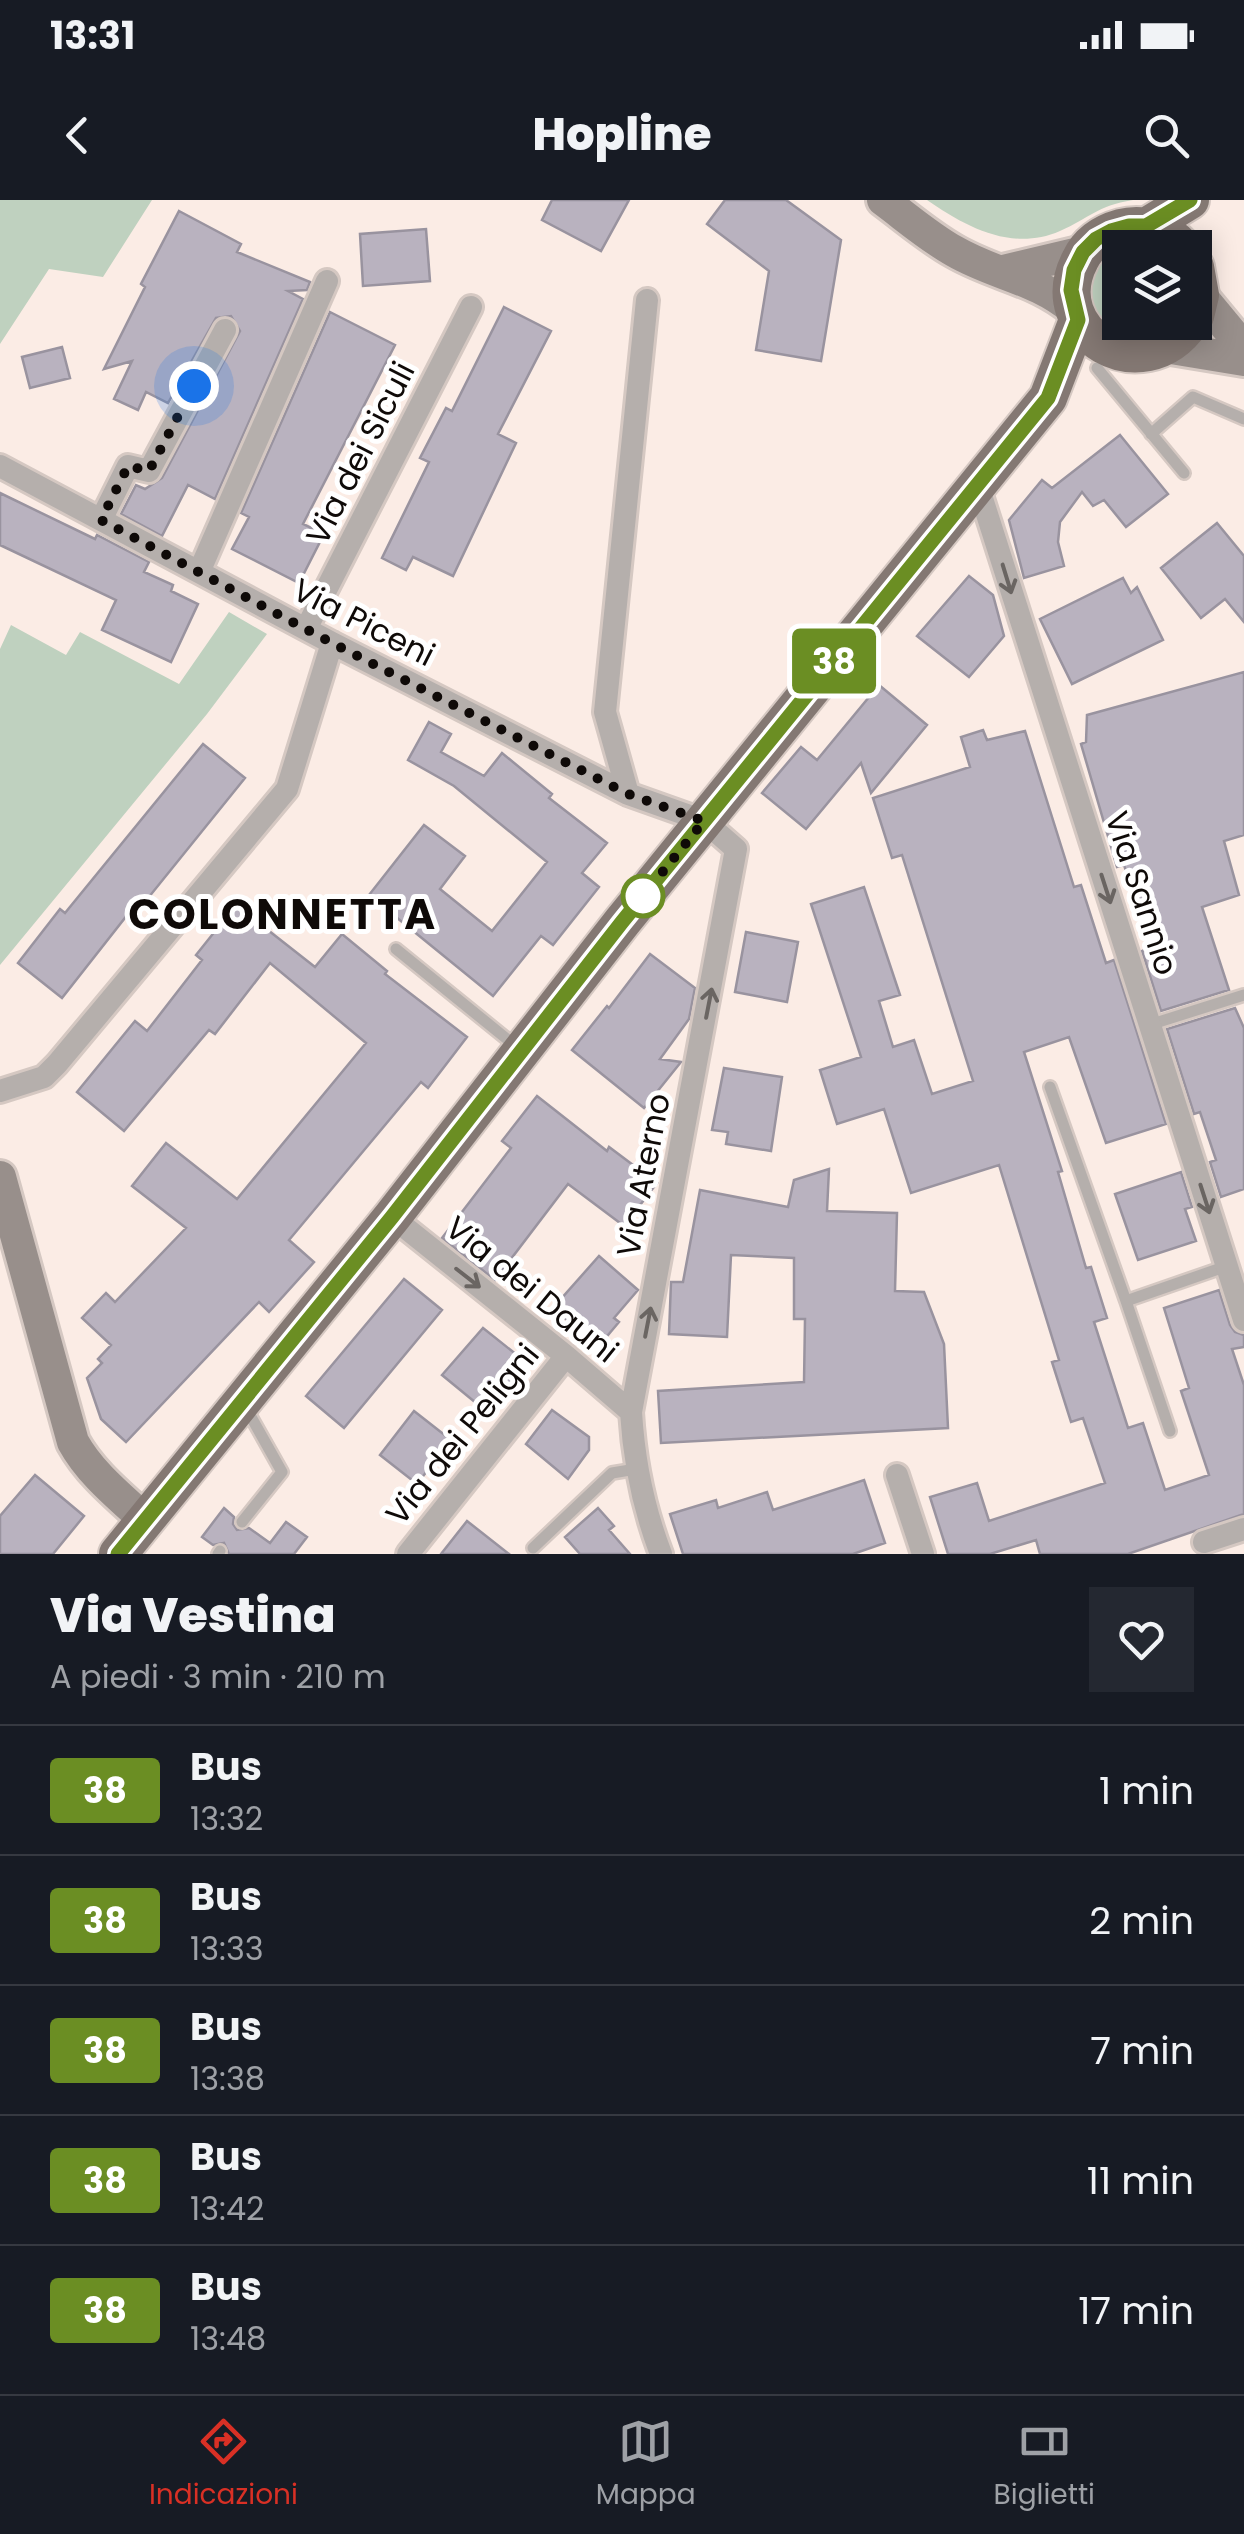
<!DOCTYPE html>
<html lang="it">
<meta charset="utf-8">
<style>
:root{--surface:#171b24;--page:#242831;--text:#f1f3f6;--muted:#9ea1a6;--line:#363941;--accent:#d93025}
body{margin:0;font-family:Poppins,sans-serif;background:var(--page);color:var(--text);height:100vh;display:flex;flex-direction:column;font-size:38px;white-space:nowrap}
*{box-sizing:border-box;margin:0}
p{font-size:32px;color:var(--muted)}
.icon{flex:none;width:55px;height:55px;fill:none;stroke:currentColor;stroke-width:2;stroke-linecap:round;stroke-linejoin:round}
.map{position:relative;height:1354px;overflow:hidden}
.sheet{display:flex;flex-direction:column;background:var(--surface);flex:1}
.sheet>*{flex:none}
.badge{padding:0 20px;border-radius:8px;font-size:35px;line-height:65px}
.fabs{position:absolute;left:1102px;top:30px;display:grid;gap:20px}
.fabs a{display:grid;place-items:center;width:110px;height:110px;border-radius:0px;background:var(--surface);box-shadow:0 5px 25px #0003;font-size:50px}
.you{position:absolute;width:50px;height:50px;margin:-25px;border:8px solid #fff;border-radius:50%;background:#1a73e8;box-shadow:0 0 0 15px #1a73e833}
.map>.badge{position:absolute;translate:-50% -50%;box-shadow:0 0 0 5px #fff}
.round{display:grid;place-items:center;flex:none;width:105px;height:105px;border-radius:0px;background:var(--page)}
.overview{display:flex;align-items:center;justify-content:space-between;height:170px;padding:0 50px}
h1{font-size:48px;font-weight:800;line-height:75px}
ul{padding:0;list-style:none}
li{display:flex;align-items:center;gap:30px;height:130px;padding:0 50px;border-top:2px solid var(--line)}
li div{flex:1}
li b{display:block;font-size:38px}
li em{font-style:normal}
li .badge{min-width:110px;font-weight:700;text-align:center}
.status{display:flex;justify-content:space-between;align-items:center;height:70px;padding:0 50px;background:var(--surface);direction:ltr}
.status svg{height:28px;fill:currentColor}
header{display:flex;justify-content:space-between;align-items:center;height:130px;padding:0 50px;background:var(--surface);font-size:45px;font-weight:800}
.tabs{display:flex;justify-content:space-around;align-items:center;height:140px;border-top:2px solid var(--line);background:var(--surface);font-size:28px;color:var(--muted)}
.tabs a{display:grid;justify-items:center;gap:5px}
.tabs .selected{color:var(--accent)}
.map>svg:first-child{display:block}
.green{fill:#bfd1bf}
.building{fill:#b9b2bf;stroke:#99939f;stroke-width:2.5}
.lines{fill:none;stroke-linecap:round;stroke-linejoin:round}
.lane-casing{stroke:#d5c8c2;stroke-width:16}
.street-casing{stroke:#d5c8c2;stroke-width:28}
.secondary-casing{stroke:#d5c8c2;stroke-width:38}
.primary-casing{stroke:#d5c8c2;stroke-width:42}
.lane{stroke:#b5afac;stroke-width:11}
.street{stroke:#b5afac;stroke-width:22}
.secondary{stroke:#988f8b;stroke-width:32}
.primary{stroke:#847873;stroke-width:38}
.oneway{stroke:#6a6562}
.line-casing{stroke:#fff;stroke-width:22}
.line{stroke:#6b8e23;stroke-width:15}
.walk{stroke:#0f0a08;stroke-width:10;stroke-dasharray:0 18}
.stop-dot{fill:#fff;stroke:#6b8e23;stroke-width:5}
.labels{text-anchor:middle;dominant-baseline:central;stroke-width:10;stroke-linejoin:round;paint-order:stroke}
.street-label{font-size:32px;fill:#0f0a08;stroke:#fff}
.district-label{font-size:42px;font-weight:bold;letter-spacing:2.5px;fill:#0f0a08;stroke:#fff}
</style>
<div class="status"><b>13:31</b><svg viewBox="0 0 49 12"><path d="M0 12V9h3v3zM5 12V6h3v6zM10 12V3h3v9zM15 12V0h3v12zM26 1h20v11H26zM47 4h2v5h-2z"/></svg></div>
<header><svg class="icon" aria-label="back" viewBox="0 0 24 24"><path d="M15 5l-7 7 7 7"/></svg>Hopline<svg class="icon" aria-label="search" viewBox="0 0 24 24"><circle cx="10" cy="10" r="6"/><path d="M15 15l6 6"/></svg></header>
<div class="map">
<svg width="1244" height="1354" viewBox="0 0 1244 1354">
<rect width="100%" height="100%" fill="#fbece5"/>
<!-- green -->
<path class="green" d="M0,0H152L103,77L49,69L0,144Z
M927,0H1133C1096,6 1090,18 1060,31C1012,52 966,27 927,0Z
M1120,49V122L1167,123C1115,169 1053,81 1120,49Z
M229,412L267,434L207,514L0,765V449L11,425L66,455L80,432L179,484Z"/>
<!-- building -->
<path class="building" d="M552,0H629L601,51L542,20Z
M725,0H786L841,40L821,161L756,150L769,71L707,24Z
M179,11L241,44L237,52L310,82L307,90L288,91L303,99L215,299L188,285L162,336L121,314L136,285L145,289L162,278L240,131L231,116L216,118L168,203L146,192L138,210L114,199L132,161L104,169L145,87L141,84Z
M426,29L430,81L363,86L360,34Z
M504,107L551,131L498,234L516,243L453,376L413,357L406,370L382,358L429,262L420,258L446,208L452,211Z
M330,112L395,145L303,324L324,334L299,383L232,349L249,317L241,313Z
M62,147L70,178L30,188L22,157Z
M1120,235L1168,294L1126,327L1104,300L1093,306L1082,292L1060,322L1058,342L1064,366L1024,378L1009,320L1042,280L1052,288Z
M0,293L95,339L97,335L149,362L144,372L173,385L171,391L198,404L171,462L102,430L116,400L0,345Z
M1217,323L1244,356V422L1225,399L1201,418L1161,368Z
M969,376L993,395L1004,436L969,477L917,436Z
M1123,378L1131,393L1137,387L1163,440L1072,484L1040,419Z
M1244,472V635L1224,641L1239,695L1202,707L1229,790L1161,811L1142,751L1150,748L1124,665L1117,667L1081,544L1086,542L1087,515Z
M879,485L927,525L871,593L861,563L806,629L762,593L801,547L817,560Z
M429,522L451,534L441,552L484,576L502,553L552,594L549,598L607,643L582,673L599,687L553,745L541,736L493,796L369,695L424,625L465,656L440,689L492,731L547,662L454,586L408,560Z
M983,530L987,540L1025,531L1074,687L1081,685L1106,763L1114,760L1166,924L1106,943L1069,837L1024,852L1062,971L1058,972L1086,1068L1091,1067L1107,1118L1094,1122L1128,1228L1143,1223L1165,1290L1209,1275L1181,1191L1189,1188L1164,1108L1219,1090L1230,1125L1235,1132L1244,1135V1147L1232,1149L1244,1185V1314L1128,1354H1040L1036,1340L990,1354H948L930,1297L977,1283L989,1321L1105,1283L1083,1218L1071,1222L1052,1162L1059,1160L999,965L911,993L884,909L837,924L820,870L861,857L811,704L864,687L900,795L879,801L893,847L914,840L932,894L973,881L902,655L892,658L873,598L970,567L961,537Z
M203,544L245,578L136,713L132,709L62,798L18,763L60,709L65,713Z
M236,705L315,767L342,734L387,771L385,774L467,837L428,888L421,882L289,1040L314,1062L269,1112L259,1102L126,1242L101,1219L87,1178L102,1163L98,1159L111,1145L82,1118L106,1093L115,1102L186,1028L132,986L166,943L237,999L366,843L270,763L215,834L209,830L124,931L77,892L135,821L147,831L202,760L196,755Z
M746,732L798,742L787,802L735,792Z
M650,754L695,788L689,819L660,859L681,862L644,908L572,850L607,806L609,808Z
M1235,808L1244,828V989L1221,997L1210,962L1216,960L1200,912L1194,914L1167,829Z
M724,868L782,877L771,951L726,944L728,932L712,930Z
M537,896L607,951L609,947L657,983L624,1026L568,984L495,1080L442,1038L511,948L502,941Z
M829,969L827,1011L897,1013L895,1091L924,1092L944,1144L948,1228L661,1243L658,1191L804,1182L805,1119H794V1058L731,1055L727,1137L669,1134L671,1082H683L700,990L788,1007L794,980Z
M1181,972L1192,1007L1185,1009L1196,1041L1138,1060L1115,994Z
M599,1056L638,1090L614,1118L619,1122L598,1147L553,1108Z
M404,1079L442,1110L344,1228L306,1196Z
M483,1128L527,1163L487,1212L442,1175Z
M552,1210L589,1237V1250L568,1279L526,1244Z
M414,1211L451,1240L417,1284L380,1255Z
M35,1275L84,1316L53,1354H0V1316Z
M864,1280L885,1343L853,1354H683L670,1314L716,1300L718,1308L767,1292L773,1310Z
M224,1308L234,1317L233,1324L237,1330L249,1328L270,1343L286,1322L307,1337L294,1354H229L224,1343L213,1345L202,1337Z
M598,1308L614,1326L609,1330L630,1354H580L565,1337Z
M467,1321L509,1354H441Z"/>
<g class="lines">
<defs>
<path id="lane" d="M1097,168L1184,273
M1151,234L1193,197L1244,219
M396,749L518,848
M1149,825L1244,795
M1050,887L1126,1101L1227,1066
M1126,1101L1170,1231
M242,1322L282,1272L246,1208
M533,1348L612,1273L636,1269
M218,1354L220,1351"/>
<path id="street" d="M0,266L332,443L628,594L704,621L736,649L631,1212C634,1262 643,1307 661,1354
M978,286L1244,1120
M101,320L128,266L149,271L225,130
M199,372L327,81
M306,429L471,107
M628,594L605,512L647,100
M0,891L44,877L57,864L287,589L332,443
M392,1017L566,1156L631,1212
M897,1275L923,1354
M1204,1342L1244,1329
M408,1354L566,1156"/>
<path id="secondary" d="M883,0C906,17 929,37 954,51C995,75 1036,78 1074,110
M1003,71L1083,52
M1200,95L1244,148
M1165,147L1244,160
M0,977L73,1242C90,1273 119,1296 145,1320"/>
<path id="primary" d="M1146,27L1190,0
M1183,48C1167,30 1144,22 1121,28C1103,33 1088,43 1080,60C1042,133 1143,192 1191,122
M1195,67L1200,95L1195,116
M118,1354L392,1017L622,722L1048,198L1078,120"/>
</defs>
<!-- lane casing -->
<use href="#lane" class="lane-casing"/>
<!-- street casing -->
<use href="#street" class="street-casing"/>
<!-- secondary casing -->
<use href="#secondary" class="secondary-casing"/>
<!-- primary casing -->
<use href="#primary" class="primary-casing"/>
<!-- lane -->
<use href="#lane" class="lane"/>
<!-- street -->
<use href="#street" class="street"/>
<!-- secondary -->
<use href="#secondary" class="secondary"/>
<!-- primary -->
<use href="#primary" class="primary"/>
</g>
<!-- one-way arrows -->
<defs><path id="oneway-shaft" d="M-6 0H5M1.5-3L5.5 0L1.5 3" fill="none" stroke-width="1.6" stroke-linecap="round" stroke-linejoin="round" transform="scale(2.5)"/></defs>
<g class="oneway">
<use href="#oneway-shaft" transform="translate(1007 379) rotate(73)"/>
<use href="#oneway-shaft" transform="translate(1106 689) rotate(72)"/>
<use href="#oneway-shaft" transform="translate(709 803) rotate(-79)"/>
<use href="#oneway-shaft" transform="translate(1205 999) rotate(72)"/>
<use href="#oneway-shaft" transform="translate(468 1078) rotate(38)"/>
<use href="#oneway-shaft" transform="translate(648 1122) rotate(-79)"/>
</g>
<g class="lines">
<defs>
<path id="line" d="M118,1354L392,1017L622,722L1048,198L1078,120L1071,90L1074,70L1083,52L1096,39L1111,31L1129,26H1146L1190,0"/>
</defs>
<!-- line casing -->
<use href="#line" class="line-casing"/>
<!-- line -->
<use href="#line" class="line"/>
<!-- walk -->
<path class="walk" d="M194,186L149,271L128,266L101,320L332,443L628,594L704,621L643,696"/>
</g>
<!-- markers -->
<circle class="stop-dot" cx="643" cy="696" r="20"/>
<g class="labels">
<!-- street labels -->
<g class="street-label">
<text transform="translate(360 253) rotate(-63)">Via dei Siculi</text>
<text transform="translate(364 422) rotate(27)">Via Piceni</text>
<text transform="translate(1142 693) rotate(72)">Via Sannio</text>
<text transform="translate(643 975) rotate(-79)">Via Aterno</text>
<text transform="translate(532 1089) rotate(39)">Via dei Dauni</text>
<text transform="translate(462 1234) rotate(-51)">Via dei Peligni</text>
</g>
<!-- district labels -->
<g class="district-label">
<text x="283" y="714">COLONNETTA</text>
</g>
</g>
</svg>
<div class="fabs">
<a><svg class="icon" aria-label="layers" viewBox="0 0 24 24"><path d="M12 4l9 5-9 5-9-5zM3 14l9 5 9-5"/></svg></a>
</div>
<div class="you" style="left:194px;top:186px"></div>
<b class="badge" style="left:834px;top:461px;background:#6b8e23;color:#fff">38</b>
</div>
<section class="sheet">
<div class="overview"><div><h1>Via Vestina</h1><p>A piedi · 3 min · 210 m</p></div><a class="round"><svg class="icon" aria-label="heart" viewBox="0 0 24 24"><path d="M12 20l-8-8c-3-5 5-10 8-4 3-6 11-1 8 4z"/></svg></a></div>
<ul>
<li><span class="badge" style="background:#6b8e23;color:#fff">38</span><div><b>Bus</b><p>13:32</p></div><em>1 min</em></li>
<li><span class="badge" style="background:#6b8e23;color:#fff">38</span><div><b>Bus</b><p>13:33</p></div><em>2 min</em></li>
<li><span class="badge" style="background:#6b8e23;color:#fff">38</span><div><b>Bus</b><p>13:38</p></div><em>7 min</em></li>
<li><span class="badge" style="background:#6b8e23;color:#fff">38</span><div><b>Bus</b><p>13:42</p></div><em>11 min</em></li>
<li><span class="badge" style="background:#6b8e23;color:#fff">38</span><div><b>Bus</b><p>13:48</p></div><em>17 min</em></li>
</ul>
</section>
<nav class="tabs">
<a class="selected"><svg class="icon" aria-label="directions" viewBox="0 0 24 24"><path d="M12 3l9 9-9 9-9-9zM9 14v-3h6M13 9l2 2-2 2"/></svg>Indicazioni</a>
<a><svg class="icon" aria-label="map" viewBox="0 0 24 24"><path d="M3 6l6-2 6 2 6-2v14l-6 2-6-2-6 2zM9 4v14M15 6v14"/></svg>Mappa</a>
<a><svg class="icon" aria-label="tickets" viewBox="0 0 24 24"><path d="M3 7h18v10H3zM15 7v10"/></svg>Biglietti</a>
</nav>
